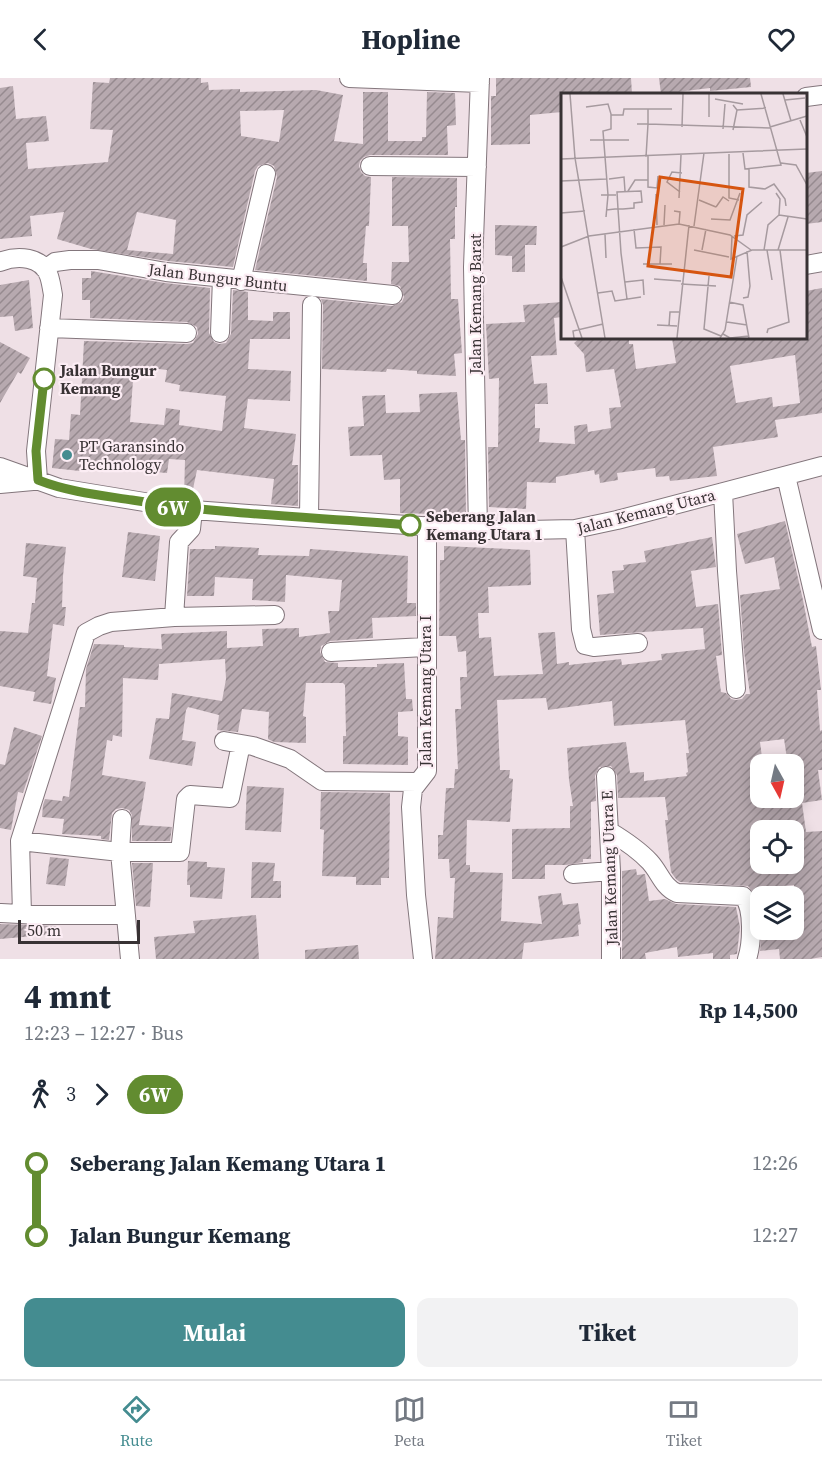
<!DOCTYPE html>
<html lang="id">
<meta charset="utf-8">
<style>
:root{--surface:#fff;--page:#f2f2f3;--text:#1f2937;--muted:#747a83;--line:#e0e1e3;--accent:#448c90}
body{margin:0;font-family:"Source Serif 4",serif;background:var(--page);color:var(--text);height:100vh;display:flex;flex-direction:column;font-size:22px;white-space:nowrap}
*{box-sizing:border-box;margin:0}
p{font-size:20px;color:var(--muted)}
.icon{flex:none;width:33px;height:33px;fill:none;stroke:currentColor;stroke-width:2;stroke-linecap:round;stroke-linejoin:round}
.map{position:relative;height:881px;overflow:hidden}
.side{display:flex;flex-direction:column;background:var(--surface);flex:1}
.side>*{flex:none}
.badge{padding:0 12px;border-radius:20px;font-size:21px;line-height:39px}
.needle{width:39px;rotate:172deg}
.buttons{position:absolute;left:750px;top:676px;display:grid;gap:12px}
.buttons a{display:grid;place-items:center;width:54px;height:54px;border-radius:12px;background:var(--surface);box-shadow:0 3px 15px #0003;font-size:30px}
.scale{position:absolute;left:18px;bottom:15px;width:122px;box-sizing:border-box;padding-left:6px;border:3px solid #383234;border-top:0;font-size:16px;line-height:21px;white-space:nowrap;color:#383234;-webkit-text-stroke:4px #fcedf4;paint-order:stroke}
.map>.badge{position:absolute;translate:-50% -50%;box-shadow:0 0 0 3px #fff}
.legs{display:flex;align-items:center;gap:9px;height:66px;padding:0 24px;font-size:20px}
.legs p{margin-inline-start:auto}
.headline{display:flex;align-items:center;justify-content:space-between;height:102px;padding:0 24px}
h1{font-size:33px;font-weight:700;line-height:45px}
.primary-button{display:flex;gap:12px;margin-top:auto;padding:12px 24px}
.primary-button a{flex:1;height:69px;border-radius:12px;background:var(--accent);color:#fff;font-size:24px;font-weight:700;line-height:69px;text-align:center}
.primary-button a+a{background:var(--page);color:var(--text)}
ul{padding:0 24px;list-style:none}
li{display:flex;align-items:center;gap:21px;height:72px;font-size:22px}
li i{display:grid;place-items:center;width:9px;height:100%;margin:0 8px;background:currentColor}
li i::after{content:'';width:15px;height:15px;margin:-8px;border:4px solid;border-radius:50%;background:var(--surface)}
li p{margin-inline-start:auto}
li:first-child i{background:linear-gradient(#0000 50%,currentColor 0)}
li:last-child i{background:linear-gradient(currentColor 50%,#0000 0)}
header{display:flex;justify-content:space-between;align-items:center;height:78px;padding:0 24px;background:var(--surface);font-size:27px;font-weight:700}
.tabs{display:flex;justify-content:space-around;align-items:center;height:84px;border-top:2px solid var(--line);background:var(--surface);font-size:16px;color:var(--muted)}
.tabs a{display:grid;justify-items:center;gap:3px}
.tabs .current{color:var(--accent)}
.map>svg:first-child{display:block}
.building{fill:url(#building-hatch);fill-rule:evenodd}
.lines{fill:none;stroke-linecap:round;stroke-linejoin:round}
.minor-casing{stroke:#83767c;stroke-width:20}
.minor{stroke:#fff;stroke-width:18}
.line-1-casing{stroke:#fff;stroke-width:14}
.line-1{stroke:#628c30;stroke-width:9}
.stop-1-dot{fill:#fff;stroke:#628c30;stroke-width:3}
.poi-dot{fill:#448c90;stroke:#fcedf4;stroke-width:2}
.labels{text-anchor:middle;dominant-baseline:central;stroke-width:4.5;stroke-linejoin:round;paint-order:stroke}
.street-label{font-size:16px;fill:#383234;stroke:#fcedf4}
.stop-label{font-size:16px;font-weight:bold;fill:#383234;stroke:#fcedf4;text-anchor:start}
.poi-label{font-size:16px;fill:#383234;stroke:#fcedf4;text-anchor:start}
.inset-road{fill:none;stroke:#a69a9f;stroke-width:1.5}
.view{fill:#d65510;fill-opacity:0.15;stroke:#d65510;stroke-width:3}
.inset-edge{fill:none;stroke:#383234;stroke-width:3}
</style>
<header><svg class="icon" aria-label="back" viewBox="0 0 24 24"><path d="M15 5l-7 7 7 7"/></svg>Hopline<svg class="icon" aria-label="heart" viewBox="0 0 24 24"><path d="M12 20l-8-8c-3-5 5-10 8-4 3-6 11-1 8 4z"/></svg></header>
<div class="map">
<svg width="822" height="881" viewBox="0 0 822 881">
<defs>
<pattern id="building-hatch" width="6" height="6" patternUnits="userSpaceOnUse" patternTransform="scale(1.5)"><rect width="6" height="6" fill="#b7a9af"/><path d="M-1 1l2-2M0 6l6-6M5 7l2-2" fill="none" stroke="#968a8f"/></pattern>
</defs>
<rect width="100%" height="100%" fill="#efe0e6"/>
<!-- building -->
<path class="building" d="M110,0H201V5L208,4L209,12L240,11V14L316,12L343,17L334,63L363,66V14H388V63H422V59H426L427,14L455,15L456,47L447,48L448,77H370L364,79L360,83L359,88L361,94L365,98L371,99L369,148H366L363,185H367V203L255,192L277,99L274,88L268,85L258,88L255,93L233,189L168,183L91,171L57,161L64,134L30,138L32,158L0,161V10L13,8L16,41L46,38L49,63L26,65L28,91L108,84L113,52L90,51L93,4L109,5ZM284,32L279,64L241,58L240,33ZM137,134L176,142L173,176L127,172Z
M496,0H631L632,16H562V34L530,37V66L491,67V18H496Z
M659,0H750L751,9L710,13V10L661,16Z
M822,93V144L806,146V95Z
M392,99L457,100V129H455V161H450L451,221H458L462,275L454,276L456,298L417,296V293L387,291L386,294L322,291L323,227L321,221L392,228L402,224L404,219L400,208L391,206L392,184H409L408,148H392Z
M495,147L537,148L536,167H525V194H512V178L495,177Z
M91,193L165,205L210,210L209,255L214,264L219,266L226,265L231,256L233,212L248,214V242L273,243V234H290V261H250L248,291L291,293L290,323L248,321L244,350L296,356L292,387H298V428L271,426L274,401L197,392L191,420L184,419L185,382L169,381L167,395L120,391V394L80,390V393L52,390L55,361L69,362L71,336L80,337L84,263L187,266L193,265L198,256L197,249L187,244L90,240V222H82V200H91ZM134,288L167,292L165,304L180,307L179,313L226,318L222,353L179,347L180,332L166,330L164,347L130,344Z
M29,202L33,250L15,253L13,238L0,239V207Z
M822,210V335L775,342L778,359L713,369L717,398L670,403L669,398L656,399L655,390L617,395L618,402L600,405L599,396L595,397L594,392L556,399V405L527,404L526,431L489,429L488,369H498L499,300L489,301L486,246L525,244L523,227L562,224V239L554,240L557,277L531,278L534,306L547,305L548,326H535V350H540L539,364L575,366L574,348L587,346L588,354L611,350L609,330L621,329L614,291L586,294L584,276L574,265L580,260H629V266H633L636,291L676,285L672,260H806V213ZM795,277L800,325L773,329L772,319L736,325L730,288Z
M0,264L30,280L21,296L18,294L0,325Z
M457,314L461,362H465L466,437L400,435V401L384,402L382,377L350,378L348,349L364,348L362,318L385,317L386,335L420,334L419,316Z
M785,443L803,522L812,569L816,568L821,612H817L820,653L822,652V692H818L822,722L802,725L806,754L822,753V879L810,881H780L779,871L760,873L762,852H794V807L760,810V831L756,818L748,808L680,804L676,801L671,794L665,742H668L665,719L618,720L617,697L611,688L599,689L595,698L596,723L591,724V781H583V784L566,787H545V801H512V751L570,750V728H573L569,702L567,670L626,664L630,695L644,694V703L687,698L686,695L688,694L686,675H689L685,642L614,648L612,623L548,632L546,620L497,622L500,692H510L509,700L513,701L510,744L467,742L466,787H470V794L503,795L501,843L542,846L538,818L561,815L563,827L578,825L581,846L578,847L579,858L524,865L522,881H435L438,839L453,840L455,800H450L449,781H438V757H443L446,710H454L455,691H458L455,631H461L460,599H467L466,573L458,574L456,558H439L440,482H444V468L530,472L531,507L488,509L489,535H478L479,560L491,559L494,598L543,596L538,555L555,554L557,586L569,584V587L621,581L622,587L662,582L661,576L705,571L703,550L600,557L597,517L614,515L612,493L624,492L623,487L646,484L644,473L712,459L716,489L691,493L696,529L718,526L722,577L716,578L721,614L726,615L731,621L736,622L742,621L746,616H750L744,574L740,517L780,511L774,479L745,486L737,456ZM784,661L788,687H794V720H760V687H763L760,664ZM760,753H794V786H760Z
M128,454L160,458L155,503L122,499Z
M26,465L66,469L63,498L62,529H66L64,548L53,546L47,598L56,600L51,626L33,623L35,614L0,608V553L28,555L32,525H35L37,500L23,498Z
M215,468L259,470L258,477L309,478L310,471L408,478L407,525H416V538L372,540L373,560L330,563L321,568L320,574L325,584L338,585V589H377V586L404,585L406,621H412L413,633L398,634V658L408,659V687L343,686V658H346L345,607L343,605H306L303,638L306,639V665L274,664L268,661L269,634L242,631L238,654L217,652L219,637L188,629L186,632L182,662L196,664L192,688L149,681L156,640L169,641L172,615L222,623L226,601L225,581L159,586L158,602L123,600L122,659L113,657L112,663L107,662L102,697L146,704L139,747L172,749L170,763H132V737L129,732L122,730L116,731L112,735L109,762L101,761V758L62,756L64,741L42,739L43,727L45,721L62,723L63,718L69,719L80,629H85L86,591L94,566L124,567V569L162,571L161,556L227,553V570L263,568L262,551L299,550V559L330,555L328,533H339L342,502L286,497L285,524L252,522L253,501L215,499L214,518H187L190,471H215Z
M14,649L42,658L23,715L18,714L11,752L0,750V686L5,687Z
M247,708L284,710L281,754L245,752Z
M321,714L390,715L389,800H381V807H356V799L322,798L324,752L320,751Z
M50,779L69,781L65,808L46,806Z
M188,783L207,784V789L225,790L222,821L190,819V807H187Z
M252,784L275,785L273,803H281V820H251Z
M132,785H153L150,829L136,828Z
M636,791L637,797L645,796L649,823L665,821L676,826L736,829L740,849L737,876L730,877V881H713V875L678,879L677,869L645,875L646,881H622V793Z
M256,837L259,881H156L154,859L195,855L193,843Z
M0,846L57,848V856L0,861Z
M358,867L359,881H305V872Z"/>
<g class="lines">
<defs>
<path id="minor" d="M349,0L480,5
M806,19L822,17
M370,88L477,89
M0,184C17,177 42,178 49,198C51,204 52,211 53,217L36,373L38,402
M806,187L822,184
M45,191L55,184L70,182H98L166,194L393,217
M241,203L266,96
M49,250L187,255
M220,255L222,200
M0,389L59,410L193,432L478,452H527L575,451L617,442L822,388
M786,398L822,552
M0,406L33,403
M723,414L727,493L736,611
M309,439L312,227
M575,451L581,551L585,567L594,569L638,565
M478,452L473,189L480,0
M174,539L179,464L191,451L193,432
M331,574L425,569
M224,663L253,668L290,681L322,703L417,704
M606,698L611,793V881
M122,741L120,774H180L186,721L190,717L230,720L241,666
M609,753C624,762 638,771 650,784C660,795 663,809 677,815L743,818C754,830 752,866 747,881
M20,763L120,774L130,881
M573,796L611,793
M1,835L39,837H126
M22,836L20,763L86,555L99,548L111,544L174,539L275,537
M423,881L416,817L411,729L413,711L427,693V448"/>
</defs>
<!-- minor casing -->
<use href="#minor" class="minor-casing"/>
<!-- minor -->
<use href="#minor" class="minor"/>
</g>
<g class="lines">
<defs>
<path id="line-1" d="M44,301L36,373L38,402C69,414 99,417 132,422C224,437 317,439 410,447"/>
</defs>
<!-- line-1 casing -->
<use href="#line-1" class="line-1-casing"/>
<!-- line-1 -->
<use href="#line-1" class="line-1"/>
</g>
<!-- markers -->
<g class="stop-1-dot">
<circle cx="44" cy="301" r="10"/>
<circle cx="410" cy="447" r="10"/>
</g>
<circle class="poi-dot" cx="67" cy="377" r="6"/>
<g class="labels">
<!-- street labels -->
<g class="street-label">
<text transform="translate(218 199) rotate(7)">Jalan Bungur Buntu</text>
<text transform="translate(475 226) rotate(-90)">Jalan Kemang Barat</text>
<text transform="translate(646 433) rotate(-14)">Jalan Kemang Utara</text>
<text transform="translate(425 613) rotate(-90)">Jalan Kemang Utara I</text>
<text transform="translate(609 790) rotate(-92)">Jalan Kemang Utara E</text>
</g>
<!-- stop labels -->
<g class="stop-label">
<text x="60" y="292">Jalan Bungur<tspan x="60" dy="18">Kemang</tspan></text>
<text x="426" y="438">Seberang Jalan<tspan x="426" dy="18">Kemang Utara 1</tspan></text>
</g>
<!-- poi labels -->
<g class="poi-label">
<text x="79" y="368">PT Garansindo<tspan x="79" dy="18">Technology</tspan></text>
</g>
</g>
<!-- overview -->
<g transform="translate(561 15)">
<rect width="246" height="246" fill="#efe0e6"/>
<path class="inset-road" d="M9,1L14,65L44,245M222,1L230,28M154,6L182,11M224,7L244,5M172,12L176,17L172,37M25,14L47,11L50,21V36L42,38L47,102H40M176,17L205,15M50,22H62L63,16H111M148,24V1M239,27L246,44M76,31H87V16M121,34L122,1M209,34L246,23M162,36L164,11M29,47H68M182,60L184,76L220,72L200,1M168,61V105L178,107M87,63V94L96,95L97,83M85,64L87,31L209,35M0,66L246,56M220,70L235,72L246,92M188,76V94L204,96L213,91L224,106L225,113M48,86L63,84L64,98M0,88L45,86M67,98L74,87H87M119,99L106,89L111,79L121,80M95,101L96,132M118,105L120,62M138,107L155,114M155,114L162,104L168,108M45,117L54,116H62L73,115V110L81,109L80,98L56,99L57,116L58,130L60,160L66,206M113,118L119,119L118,131M0,120L24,118M218,122L246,126M45,124L47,102H55M150,126L169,127L179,100M103,132L104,112M133,133L143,60M73,136L75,155L100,154L99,171M44,141L45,165M171,143L170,166L191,157H246M173,143L182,142L186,122L201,109M0,154L28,143L118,131L169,142L190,157M133,157L168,164M141,157L145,136M203,157L207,132L218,122L219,106L215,100M206,157L211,187M217,157L227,124M82,171H111M148,183L143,236L160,243M0,184L21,245M93,186L120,188M64,189L82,187L83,202M120,191L155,193M37,200L51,198L54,208L80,204M182,205L187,204L189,193L186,158M168,209L182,212L188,245M166,229L186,232M96,232L116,233M108,233L109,219H118M206,240L207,236L228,229L219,157M162,241L169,245L188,243M13,245L12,238L42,231M116,245L128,132M159,245L164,237L176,163"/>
<path class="view" d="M99,84L182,96L170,184L87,173Z"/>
<rect width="246" height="246" class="inset-edge"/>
</g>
</svg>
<div class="buttons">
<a><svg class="needle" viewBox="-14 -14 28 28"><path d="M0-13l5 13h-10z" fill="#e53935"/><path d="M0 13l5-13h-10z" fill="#747a83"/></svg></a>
<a><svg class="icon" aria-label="locate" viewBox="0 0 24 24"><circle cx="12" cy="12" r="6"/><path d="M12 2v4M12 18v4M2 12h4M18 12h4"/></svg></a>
<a><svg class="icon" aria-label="layers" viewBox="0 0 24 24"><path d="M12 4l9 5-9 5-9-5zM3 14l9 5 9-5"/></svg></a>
</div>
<div class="scale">50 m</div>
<b class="badge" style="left:173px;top:429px;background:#628c30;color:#fff">6W</b>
</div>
<section class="side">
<div class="headline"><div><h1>4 mnt</h1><p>12:23 – 12:27 · Bus</p></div><b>Rp 14,500</b></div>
<div class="legs"><svg class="icon" aria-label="walk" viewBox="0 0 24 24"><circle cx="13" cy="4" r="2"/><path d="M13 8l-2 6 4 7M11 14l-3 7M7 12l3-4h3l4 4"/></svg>3<svg class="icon" aria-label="forward" viewBox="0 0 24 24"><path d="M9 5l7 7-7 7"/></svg><b class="badge" style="background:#628c30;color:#fff">6W</b></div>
<ul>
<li><i style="color:#628c30"></i><b>Seberang Jalan Kemang Utara 1</b><p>12:26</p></li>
<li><i style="color:#628c30"></i><b>Jalan Bungur Kemang</b><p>12:27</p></li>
</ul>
<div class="primary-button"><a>Mulai</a><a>Tiket</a></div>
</section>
<nav class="tabs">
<a class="current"><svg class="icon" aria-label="directions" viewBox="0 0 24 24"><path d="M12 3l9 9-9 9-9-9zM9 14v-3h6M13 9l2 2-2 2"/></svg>Rute</a>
<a><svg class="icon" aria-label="map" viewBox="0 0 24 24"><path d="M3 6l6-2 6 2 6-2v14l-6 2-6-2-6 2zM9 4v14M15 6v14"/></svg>Peta</a>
<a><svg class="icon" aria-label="tickets" viewBox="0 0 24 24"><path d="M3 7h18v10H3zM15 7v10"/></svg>Tiket</a>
</nav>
